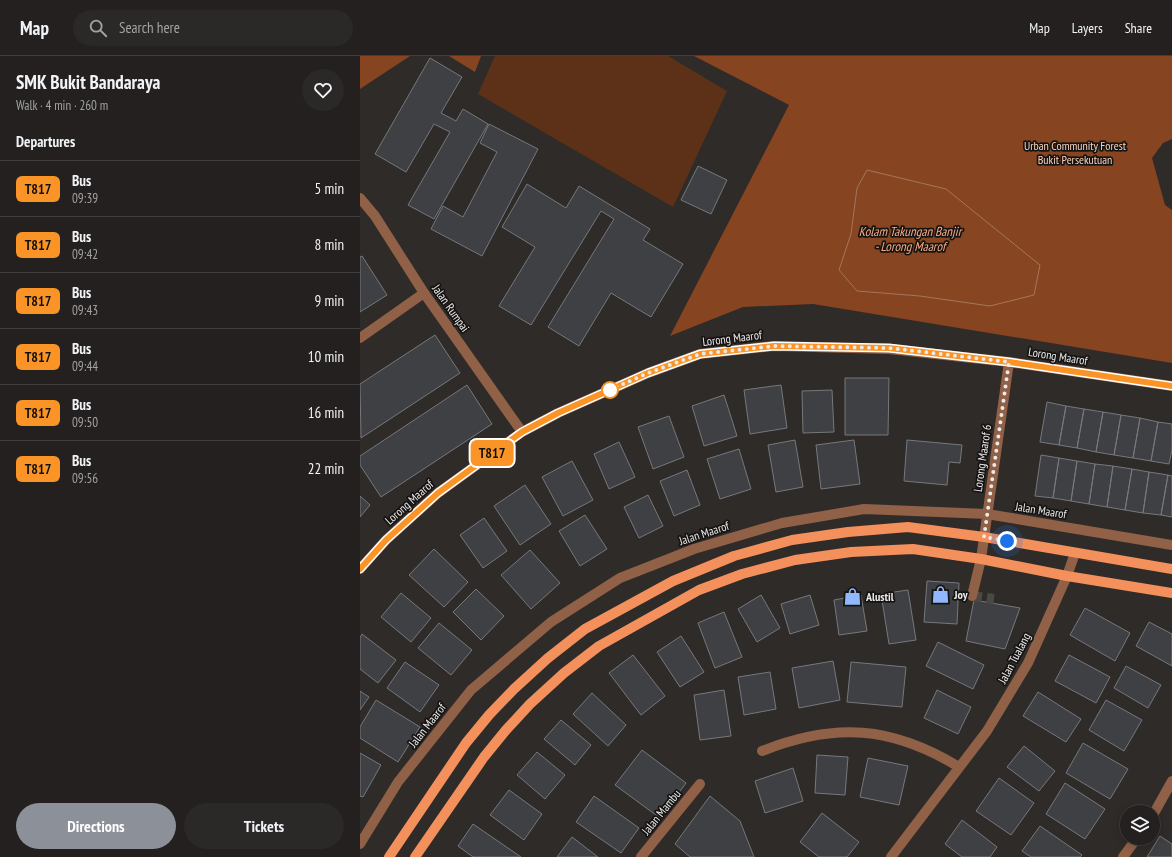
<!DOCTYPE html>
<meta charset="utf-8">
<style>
:root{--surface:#23201f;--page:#2b2828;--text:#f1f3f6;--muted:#a3a3a4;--line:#403e3d;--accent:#8c9099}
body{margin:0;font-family:"PT Sans Narrow",sans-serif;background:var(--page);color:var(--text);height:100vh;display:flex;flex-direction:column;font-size:15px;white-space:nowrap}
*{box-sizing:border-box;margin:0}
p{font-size:13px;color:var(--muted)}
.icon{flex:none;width:22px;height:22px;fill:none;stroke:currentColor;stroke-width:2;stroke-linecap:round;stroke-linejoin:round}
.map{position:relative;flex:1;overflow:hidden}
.drawer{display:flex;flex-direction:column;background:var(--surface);width:360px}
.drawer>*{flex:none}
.badge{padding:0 8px;border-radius:6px;font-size:14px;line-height:26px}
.fabs{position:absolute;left:760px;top:749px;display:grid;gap:8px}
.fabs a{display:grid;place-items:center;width:40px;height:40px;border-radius:50%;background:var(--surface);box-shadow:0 2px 10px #0003,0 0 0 1px var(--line);font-size:20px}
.you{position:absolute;width:20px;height:20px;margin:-10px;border:3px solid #fff;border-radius:50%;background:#1a73e8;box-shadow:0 0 0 6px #1a73e833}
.map>.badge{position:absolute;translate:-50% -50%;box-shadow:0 0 0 2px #fff}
h2{padding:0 16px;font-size:15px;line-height:36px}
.round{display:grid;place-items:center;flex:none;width:42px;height:42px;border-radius:21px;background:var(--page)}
.headline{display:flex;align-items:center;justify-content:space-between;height:68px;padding:0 16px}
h1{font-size:19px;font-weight:600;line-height:30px}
.button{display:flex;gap:8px;margin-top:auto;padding:8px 16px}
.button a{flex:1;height:46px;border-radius:24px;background:var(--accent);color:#fff;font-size:16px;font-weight:600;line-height:46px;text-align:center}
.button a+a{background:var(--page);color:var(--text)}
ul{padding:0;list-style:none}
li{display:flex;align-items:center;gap:12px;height:56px;padding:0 16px;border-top:1px solid var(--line)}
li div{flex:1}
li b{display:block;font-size:15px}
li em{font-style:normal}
li .badge{min-width:44px;font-weight:700;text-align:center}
header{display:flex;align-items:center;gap:24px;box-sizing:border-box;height:56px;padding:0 20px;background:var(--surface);border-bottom:1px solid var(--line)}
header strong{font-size:19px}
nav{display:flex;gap:22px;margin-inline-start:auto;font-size:14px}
.search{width:280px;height:36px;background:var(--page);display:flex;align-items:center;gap:10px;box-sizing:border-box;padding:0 14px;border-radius:22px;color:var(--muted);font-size:15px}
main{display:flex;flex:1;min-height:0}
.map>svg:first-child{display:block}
.green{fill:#5d3118}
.forest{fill:#864420;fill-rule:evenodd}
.water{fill:#874621;stroke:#a5775d}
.building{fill:#3e4044;stroke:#76787c}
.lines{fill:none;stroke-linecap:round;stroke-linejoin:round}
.minor-tunnel{stroke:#4b4846;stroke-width:10;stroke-dasharray:10 5;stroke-linecap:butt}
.minor{stroke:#906047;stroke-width:10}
.major{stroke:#f3905c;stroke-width:10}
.line-casing{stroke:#fff;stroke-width:9}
.line{stroke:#fa9426;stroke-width:6}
.walk{stroke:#eceae8;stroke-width:4;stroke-dasharray:0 7.2}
.stop-dot{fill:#fff;stroke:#fa9426;stroke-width:2}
.labels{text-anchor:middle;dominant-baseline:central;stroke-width:3.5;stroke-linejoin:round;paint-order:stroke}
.park-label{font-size:12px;fill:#fad2be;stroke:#161413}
.street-label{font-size:12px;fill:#eceae8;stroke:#161413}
.poi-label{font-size:12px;font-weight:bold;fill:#eceae8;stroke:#161413;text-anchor:start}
.water-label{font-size:13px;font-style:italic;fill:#f9ac85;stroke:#161413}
</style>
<header>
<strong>Map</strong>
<div class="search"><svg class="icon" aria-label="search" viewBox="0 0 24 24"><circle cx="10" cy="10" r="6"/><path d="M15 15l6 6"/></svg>Search here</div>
<nav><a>Map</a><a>Layers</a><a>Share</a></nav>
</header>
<main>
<section class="drawer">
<div class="headline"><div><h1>SMK Bukit Bandaraya</h1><p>Walk · 4 min · 260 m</p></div><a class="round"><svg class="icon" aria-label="heart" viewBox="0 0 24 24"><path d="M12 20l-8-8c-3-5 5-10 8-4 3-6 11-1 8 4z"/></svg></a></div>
<h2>Departures</h2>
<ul>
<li><span class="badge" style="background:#fa9426;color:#111">T817</span><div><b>Bus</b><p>09:39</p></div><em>5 min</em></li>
<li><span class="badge" style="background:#fa9426;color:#111">T817</span><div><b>Bus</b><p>09:42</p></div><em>8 min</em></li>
<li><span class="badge" style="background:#fa9426;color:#111">T817</span><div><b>Bus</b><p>09:43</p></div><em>9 min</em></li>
<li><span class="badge" style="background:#fa9426;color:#111">T817</span><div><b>Bus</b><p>09:44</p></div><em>10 min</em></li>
<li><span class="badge" style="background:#fa9426;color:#111">T817</span><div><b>Bus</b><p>09:50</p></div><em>16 min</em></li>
<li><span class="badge" style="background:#fa9426;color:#111">T817</span><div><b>Bus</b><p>09:56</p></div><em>22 min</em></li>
</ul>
<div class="button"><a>Directions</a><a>Tickets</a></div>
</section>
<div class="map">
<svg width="812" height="801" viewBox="0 0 812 801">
<rect width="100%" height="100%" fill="#2f2b29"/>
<!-- green -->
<path class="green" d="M135,0H308L367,35L313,151L118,38Z"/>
<!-- forest -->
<path class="forest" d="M0,0H50L0,33Z
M89,0H121L115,16Z
M334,0H812V83L803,87L792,102L805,149L812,154V307L453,248L383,251L310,280L429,49ZM497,132L560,240L497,235L479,214L491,178Z"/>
<!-- water -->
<path class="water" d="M507,114L586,133L680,209L674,239L630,250L560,240L497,235L479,214L491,178L497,132Z"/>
<!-- building -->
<path class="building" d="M70,2L102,21L81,57L96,65L103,53L128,68L74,163L48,149L90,76L74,68L46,116L15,98Z
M129,68L178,93L122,200L71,173L83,150L103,161L137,96L120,87Z
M338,110L367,124L351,158L321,144Z
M167,128L206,152L219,130L290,173L283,184L323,208L291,261L251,237L219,290L188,271L254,163L241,155L171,269L139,250L175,191L142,171Z
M2,200L27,239L0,256V201Z
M75,279L100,317L1,382L0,328Z
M485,322H529L528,379H485Z
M107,329L132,368L21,441L0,409V400Z
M421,329L427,372L390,378L384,334Z
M472,334L474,376L443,377L442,335Z
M364,339L377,380L344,390L332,350Z
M687,346L706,350L699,389L680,386Z
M706,350L724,353L717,392L699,389Z
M724,353L743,356L736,396L717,392Z
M743,356L761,359L754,399L736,396Z
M761,359L780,362L773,402L754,399Z
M309,360L324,401L293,413L278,371Z
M780,362L798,366L791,405L773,402Z
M798,366L812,368V394L809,408L791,405Z
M435,384L443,431L416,436L408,389Z
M494,384L500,428L461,433L456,389Z
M547,384L602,389L600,407L589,406L587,429L544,425Z
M259,386L275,421L249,433L234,398Z
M379,393L391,433L360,443L347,403Z
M681,399L699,402L693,442L675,440Z
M699,402L717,405L711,445L693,442Z
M212,405L233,444L203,460L182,421Z
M717,405L735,408L729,448L711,445Z
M735,408L753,410L747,451L729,448Z
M753,410L772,413L765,454L747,451Z
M772,413L789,416L783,457L765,454Z
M327,414L340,449L314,460L300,425Z
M789,416L808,419L801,459L783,457Z
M808,419L812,420V461L801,459Z
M165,429L191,468L160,489L134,450Z
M288,439L303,470L279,482L264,451Z
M0,440L10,449L0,461Z
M225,459L247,493L220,510L199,475Z
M124,462L147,495L123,512L100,479Z
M74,493L108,526L84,551L49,519Z
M170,494L200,527L171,553L141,519Z
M567,525L599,527L597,568L564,566Z
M116,533L144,560L121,584L93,556Z
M548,534L556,584L529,588L521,538Z
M41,537L71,562L51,586L21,561Z
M401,539L420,572L397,586L378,553Z
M450,539L459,569L430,578L421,548Z
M501,539L507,575L479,579L474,544Z
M614,544L660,552L645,593L606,585Z
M725,552L770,577L755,605L710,579Z
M364,556L382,601L355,612L338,567Z
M789,566L812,578V610L776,590Z
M79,567L112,594L91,619L58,592Z
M2,578L36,604L18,627L0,613V582Z
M321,580L344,616L320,631L297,596Z
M578,586L624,609L613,633L566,610Z
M273,599L305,640L281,659L249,617Z
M709,599L750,621L736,647L695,625Z
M473,605L480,644L439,652L432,612Z
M45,606L79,629L60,656L27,632Z
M491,606L546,611L542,651L487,646Z
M766,610L801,629L788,652L754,632Z
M410,616L416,653L384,659L378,621Z
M364,634L371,680L340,684L334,639Z
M577,634L611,651L598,678L564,662Z
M0,635L9,641L0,654Z
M678,636L721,663L706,686L663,660Z
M232,637L266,669L248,690L213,658Z
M16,644L60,671L38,706L0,682V671Z
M746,644L782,664L764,695L729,674Z
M201,664L231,689L215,709L184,683Z
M723,687L768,713L750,743L706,717Z
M664,690L695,715L679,735L647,711Z
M282,694L326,727L300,762L255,729Z
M177,696L205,719L185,743L157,719Z
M0,697L21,709L3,741L0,740Z
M457,699L488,701L485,739L455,737Z
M508,702L548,710L539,749L500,741Z
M433,712L443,745L405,757L395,725Z
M639,722L674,747L651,779L616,755Z
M705,727L745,753L725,783L686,758Z
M149,734L182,758L164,784L130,759Z
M234,740L279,772L261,797L216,766Z
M350,740L380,765L394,801H330L315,788Z
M462,757L499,786L487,801H459L440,786Z
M602,764L637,791L630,801H602L585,788Z
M113,768L161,801H113L98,790Z
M680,770L722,799L720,801H671L662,795Z
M800,780L812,788V801H787Z
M212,781L238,801H197Z"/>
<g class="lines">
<!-- minor-tunnel -->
<path class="minor-tunnel" d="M612,540L634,543"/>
<!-- minor -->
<path class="minor" d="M0,142L15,160L64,237L162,376
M0,282L64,237
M0,513L26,484L78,437L162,376L198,357L288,317L340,298L414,290L529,293L649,306L812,330
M612,540L621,503L649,306
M402,695C475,666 532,670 599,711
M793,759L812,725
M0,788L38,726L111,634L191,566L260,522L334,493L422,467L504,453L627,458L812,489
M281,801L340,728
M531,801L627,675L668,607L707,520L715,497
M763,801L777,782"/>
<!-- major -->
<path class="major" d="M29,801L106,687L129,659L154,633L188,602L225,573L313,525L374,500L432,484L488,476L548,471L624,481L812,513
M55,801L124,701L146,674L170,648L204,617L239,590L339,534L382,518L435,504L491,496L553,493L621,503L707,520L812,537"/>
</g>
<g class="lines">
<defs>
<path id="line" d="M0,513L26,484L78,437L162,376L198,357L288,317L340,298L414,290L529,292L649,306L812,330"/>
</defs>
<!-- line casing -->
<use href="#line" class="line-casing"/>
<!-- line -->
<use href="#line" class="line"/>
<!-- walk -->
<path class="walk" d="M250,334L288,317L340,298L414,290L529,292L649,306L624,481L647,485"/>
</g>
<!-- icons -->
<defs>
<symbol id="shop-bare" viewBox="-9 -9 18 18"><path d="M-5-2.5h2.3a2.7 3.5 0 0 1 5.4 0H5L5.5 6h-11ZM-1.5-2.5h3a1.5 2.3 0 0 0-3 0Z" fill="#91b8fd" stroke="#161413" stroke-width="2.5" paint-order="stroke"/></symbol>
</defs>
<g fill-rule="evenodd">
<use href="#shop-bare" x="568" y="526" width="25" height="25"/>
<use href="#shop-bare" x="480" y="528" width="25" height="25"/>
</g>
<!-- markers -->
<circle class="stop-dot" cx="250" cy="334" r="8"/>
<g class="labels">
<!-- park labels -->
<g class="park-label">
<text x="715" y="89">Urban Community Forest<tspan x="715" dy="14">Bukit Persekutuan</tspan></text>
</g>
<!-- street labels -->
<g class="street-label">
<text transform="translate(91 252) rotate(55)">Jalan Rumpai</text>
<text transform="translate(372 282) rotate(-7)">Lorong Maarof</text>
<text transform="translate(698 300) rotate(9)">Lorong Maarof</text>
<text transform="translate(622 402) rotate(-82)">Lorong Maarof 6</text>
<text transform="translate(49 446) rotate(-42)">Lorong Maarof</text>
<text transform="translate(681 454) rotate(9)">Jalan Maarof</text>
<text transform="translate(344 477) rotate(-18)">Jalan Maarof</text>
<text transform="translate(654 602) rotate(-62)">Jalan Tualang</text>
<text transform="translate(67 669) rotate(-52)">Jalan Maarof</text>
<text transform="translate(301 756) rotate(-51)">Jalan Mambu</text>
</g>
<!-- poi labels -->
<g class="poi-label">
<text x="594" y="538">Joy</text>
<text x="506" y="540">Alustil</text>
</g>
<!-- water labels -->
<g class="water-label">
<text x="550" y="175">Kolam Takungan Banjir<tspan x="550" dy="15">- Lorong Maarof</tspan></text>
</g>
</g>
</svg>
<div class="fabs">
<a><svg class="icon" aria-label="layers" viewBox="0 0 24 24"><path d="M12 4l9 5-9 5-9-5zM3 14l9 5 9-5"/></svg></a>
</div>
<div class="you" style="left:647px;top:485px"></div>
<b class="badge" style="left:132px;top:397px;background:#fa9426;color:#111">T817</b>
</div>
</main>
